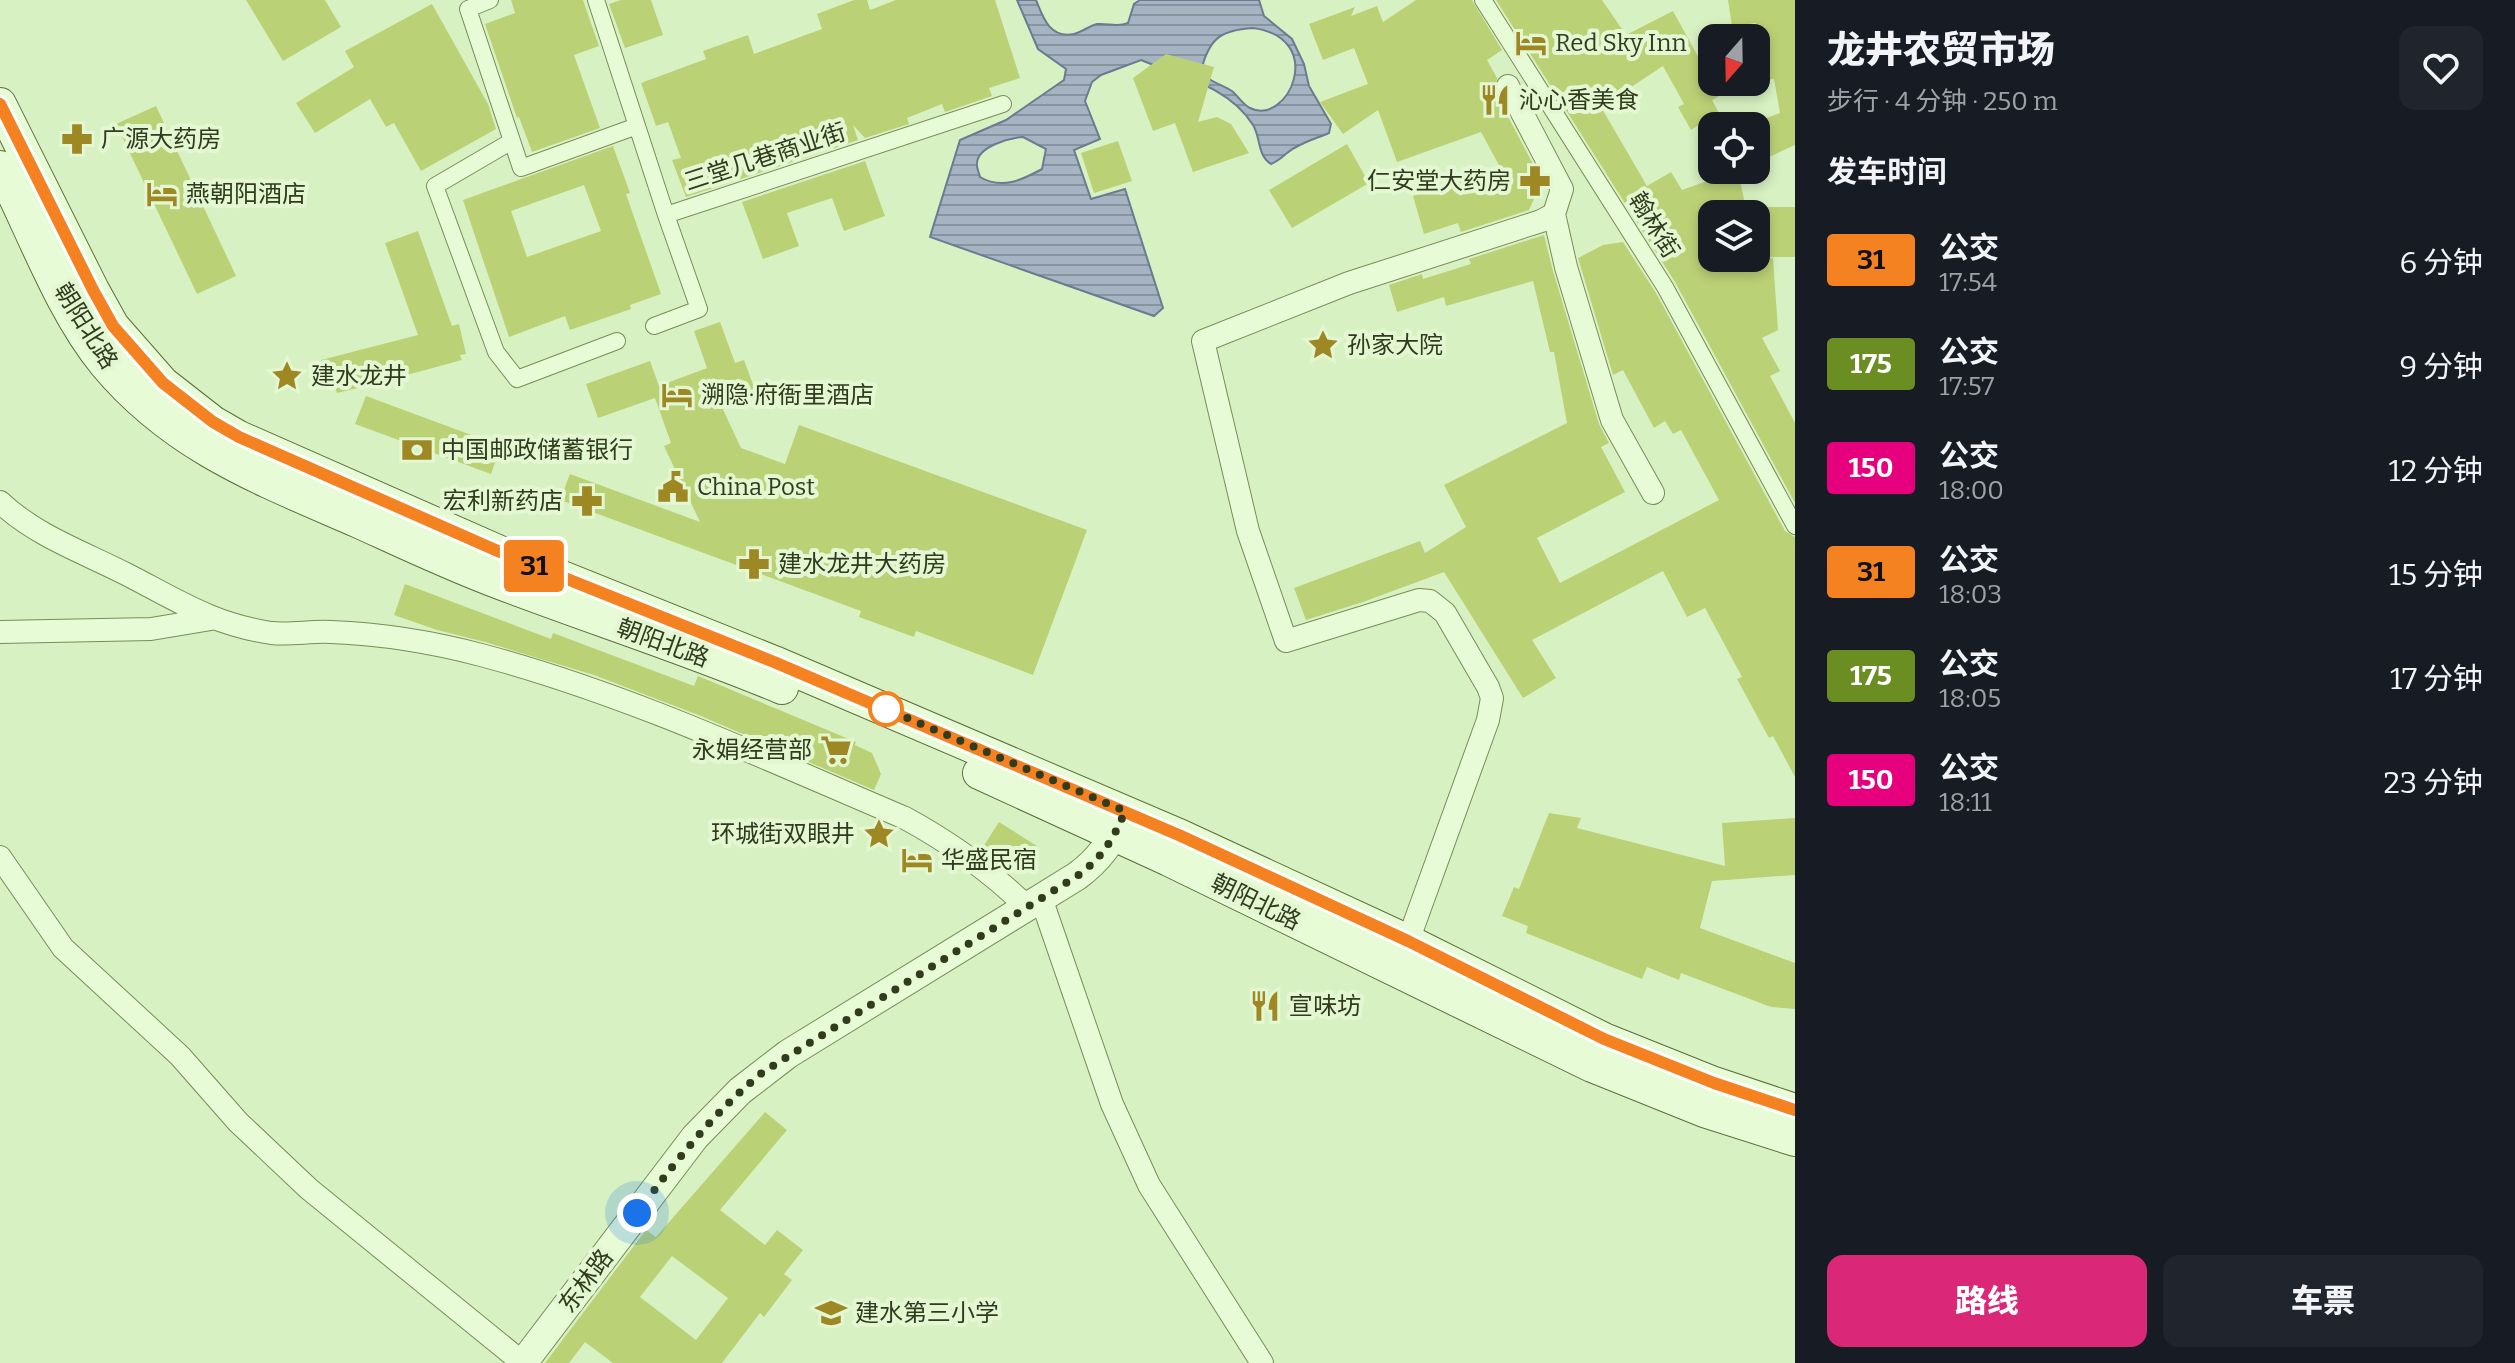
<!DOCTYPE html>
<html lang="zh">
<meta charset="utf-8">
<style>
:root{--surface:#171b24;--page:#20242c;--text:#f1f3f6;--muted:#9ea1a6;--accent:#db2777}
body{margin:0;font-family:Bitter,"Noto Sans SC",serif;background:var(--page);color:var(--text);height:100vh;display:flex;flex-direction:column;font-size:30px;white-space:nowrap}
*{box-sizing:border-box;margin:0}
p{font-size:26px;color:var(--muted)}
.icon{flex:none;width:44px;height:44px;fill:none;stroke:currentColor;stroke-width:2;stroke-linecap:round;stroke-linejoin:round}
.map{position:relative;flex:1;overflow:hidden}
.details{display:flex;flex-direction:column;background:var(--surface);width:720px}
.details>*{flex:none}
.badge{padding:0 16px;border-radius:6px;font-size:28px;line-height:52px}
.needle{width:52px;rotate:200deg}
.tools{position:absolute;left:1698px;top:24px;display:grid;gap:16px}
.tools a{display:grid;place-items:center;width:72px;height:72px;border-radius:16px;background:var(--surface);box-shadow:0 4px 12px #0003;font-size:40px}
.you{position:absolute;width:40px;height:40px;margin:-20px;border:6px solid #fff;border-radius:50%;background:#1a73e8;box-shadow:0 0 0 12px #1a73e833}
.map>.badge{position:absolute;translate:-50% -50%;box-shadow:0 0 0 4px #fff}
h2{padding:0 32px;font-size:30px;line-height:72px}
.round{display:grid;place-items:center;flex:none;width:84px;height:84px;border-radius:16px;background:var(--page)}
.head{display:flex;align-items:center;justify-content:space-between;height:136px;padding:0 32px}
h1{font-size:38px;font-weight:800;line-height:60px}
.button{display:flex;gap:16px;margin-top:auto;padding:16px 32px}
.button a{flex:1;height:92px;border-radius:16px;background:var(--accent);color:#fff;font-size:32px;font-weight:800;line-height:92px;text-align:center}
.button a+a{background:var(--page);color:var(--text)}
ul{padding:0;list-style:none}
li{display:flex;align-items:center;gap:24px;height:104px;padding:0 32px}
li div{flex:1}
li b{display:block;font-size:30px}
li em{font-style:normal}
li .badge{min-width:88px;font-weight:700;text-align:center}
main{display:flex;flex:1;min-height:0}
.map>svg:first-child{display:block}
.water{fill:url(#water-rules);stroke:#6b7b92;stroke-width:2;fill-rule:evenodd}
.building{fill:#bbd176;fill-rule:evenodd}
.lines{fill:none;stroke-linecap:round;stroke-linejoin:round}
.pedestrian-casing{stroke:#798c58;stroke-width:18}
.minor-casing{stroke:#798c58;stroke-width:24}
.tertiary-casing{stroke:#798c58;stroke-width:30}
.secondary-casing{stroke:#5d6d3b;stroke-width:34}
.pedestrian{stroke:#e7fbd6;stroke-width:16}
.minor{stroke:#e7fbd6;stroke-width:22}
.tertiary{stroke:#e7fbd6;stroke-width:28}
.secondary{stroke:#e7fbd6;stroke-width:32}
.line-casing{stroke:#fff;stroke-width:18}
.line{stroke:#f58220;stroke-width:12}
.walk{stroke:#313b1d;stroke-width:8;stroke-dasharray:0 14.4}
.stop-dot{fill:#fff;stroke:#f58220;stroke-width:4}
.labels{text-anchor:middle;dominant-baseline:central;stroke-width:8;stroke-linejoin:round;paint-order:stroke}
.poi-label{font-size:24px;fill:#313b1d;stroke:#e3f7d2;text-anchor:start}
.street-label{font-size:24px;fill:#313b1d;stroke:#e3f7d2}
</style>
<main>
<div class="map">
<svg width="1795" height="1363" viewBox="0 0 1795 1363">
<defs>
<pattern id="water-rules" width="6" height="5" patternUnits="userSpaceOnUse" patternTransform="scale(2)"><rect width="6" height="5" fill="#a5b3c3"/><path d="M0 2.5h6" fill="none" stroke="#87939e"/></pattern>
</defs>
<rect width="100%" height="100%" fill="#d8f1c2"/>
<!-- water -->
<path class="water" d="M1017,0H1036C1043,18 1050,39 1074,34C1082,32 1089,26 1097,24C1109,23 1117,28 1128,23L1134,4L1140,0H1259L1264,16L1292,39L1304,64L1309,86L1331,124L1329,133C1315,139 1299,143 1287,153C1281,158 1278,161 1271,164C1257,155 1261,138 1253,125C1229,86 1181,77 1141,60L1101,75L1092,82L1085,101L1100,139L1074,150L1091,199L1125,189L1163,308L1154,316L930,237L960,140L1006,120L1064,80L1066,69L1038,49ZM1253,28C1328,38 1288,127 1250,108C1243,105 1238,96 1232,91C1221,84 1209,82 1201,71C1209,38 1221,30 1253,28ZM1023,137L1046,149L1042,169C1022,180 1002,190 980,177C979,172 976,167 977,163C978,146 1010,138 1023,137Z"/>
<!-- building -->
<path class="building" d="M246,0H325L341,27L283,61Z
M511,0H583L599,46L574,55L600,128L532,152L519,117L517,118L485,24L515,13Z
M621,0H651L663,35L625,48L609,4Z
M854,0H867L870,10L896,0H995L1020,78L989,88L992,96L945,112L942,104L907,118L909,124L865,138L853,125L858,140L686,197L672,160L681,158L668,122L656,126L641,83L706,59L703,51L748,35L754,54L822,29L817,14Z
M1416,0H1472L1502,50L1487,60L1497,78L1495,92L1542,181L1529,210L1461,232L1458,223L1424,234L1413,196L1500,167L1481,132L1397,162L1378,110L1343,134L1320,102L1368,84L1354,48L1323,60L1309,24L1355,7L1351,16L1377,6L1383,22Z
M1496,0H1602L1626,35L1673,11L1712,82H1745L1712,100L1726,126L1700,124L1691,130L1678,107L1684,104L1663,66L1601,107L1647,186L1671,172L1682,190L1738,170L1747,214H1712V258H1773L1778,330L1762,338L1780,371L1770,376L1795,423V503L1675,282Z
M1728,0H1795V145L1756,163V122L1780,113L1774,79L1756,81V23L1732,26Z
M432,4L488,104L496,129L421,171L394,123L386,127L370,99L315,133L296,103L354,67L345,51Z
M1166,54L1214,67L1198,122L1217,117L1231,124L1249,153L1193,172L1175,123L1153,131L1133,78Z
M156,106L236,276L197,294L116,124Z
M1118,141L1132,181L1094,193L1081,153Z
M1347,144L1369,183L1292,228L1269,190Z
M613,146L630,193L626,194L661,294L630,305L631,309L570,330L565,316L509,337L463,200ZM584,185L601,231L527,257L511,211Z
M865,161L885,216L844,231L832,198L787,213L799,246L763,259L742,202Z
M1763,207H1795V257H1762Z
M418,231L452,326L459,324L466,354L460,355L462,360L370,385L337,393L335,388L329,389L321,360L418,335L385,243Z
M1544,235L1553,271L1599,424L1609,443L1601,447L1625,492L1537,538L1560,583L1719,500L1681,430L1673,434L1665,421L1654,428L1623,370L1613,375L1578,258L1603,245L1623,242L1656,293L1785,531L1795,537V777L1773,736L1769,738L1737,679L1742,677L1705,608L1687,617L1663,571L1532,640L1556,678L1523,698L1444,572L1363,602L1306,620L1294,588L1420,541L1425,553L1466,527L1444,485L1567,423L1554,352H1550L1533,281L1446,306L1444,297L1397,312L1389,285L1422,274L1423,279L1471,264L1469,259Z
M720,322L735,363L744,360L755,390L720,403L741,448L785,464L799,425L1087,530L1033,675L916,631L914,637L859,617L861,611L560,500L570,474L700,522L664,446L671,443L655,398L598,418L586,384L650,361L659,386L707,368L694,331Z
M366,396L501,446L491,474L355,424Z
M405,584L551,639L553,633L694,686L698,676L856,742L855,745L872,753L881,774L874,790L701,716L594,675L485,642L437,630L394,615Z
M1549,813L1581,818L1577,828L1725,866L1722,823L1795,818V875L1712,881L1700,928L1795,963V1009L1771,1007L1681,973L1679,980L1647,967L1642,979L1526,933L1528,926L1502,916L1514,887L1519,889Z
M999,822L1037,846L1021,871L983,847Z
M765,1112L787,1130L720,1210L765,1245L777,1230L803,1250L784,1274L792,1280L764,1317L760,1313L722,1363H613L585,1342L569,1363H545L646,1230L656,1237ZM672,1256L728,1298L696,1340L640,1297Z"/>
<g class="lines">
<defs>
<path id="pedestrian" d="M490,0L468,9L521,168L637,126
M596,0L666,215L1003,104
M1483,0L1665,287L1795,526
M512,141L435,186L496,352L517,379L617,341
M654,326L699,309L666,215"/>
<path id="minor" d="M1554,214L1566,267L1612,420L1653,493
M0,502C36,536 83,552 126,574C177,600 212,624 271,633C291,635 311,631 331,632C382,634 432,642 481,655C628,694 766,759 905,818C951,843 990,871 1027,907
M0,632L151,629L211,619
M0,857L63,948L180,1056L238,1122L309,1189L523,1363
M1041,898L1112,1104L1149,1185L1262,1363
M1408,941L1488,720L1492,698L1488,687L1445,613L1430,601L1419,600L1286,641L1248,531L1203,341L1349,283L1541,221L1554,214L1562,189L1508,86"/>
<path id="tertiary" d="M523,1363L695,1137L740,1091L788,1054L1077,876C1099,860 1113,841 1123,816"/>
<path id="secondary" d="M0,104L93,290L113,326L163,383L213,422L239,437L500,552L774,662L1181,836L1408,941L1604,1039L1714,1083L1795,1110
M0,167C33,231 60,309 105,364C175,448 263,480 359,522C403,542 447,563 492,580C588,617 687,648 782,688
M979,773L1169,860L1592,1066L1704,1111L1795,1140"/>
</defs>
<!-- pedestrian casing -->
<use href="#pedestrian" class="pedestrian-casing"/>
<!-- minor casing -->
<use href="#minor" class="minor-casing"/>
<!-- tertiary casing -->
<use href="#tertiary" class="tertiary-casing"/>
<!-- secondary casing -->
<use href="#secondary" class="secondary-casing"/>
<!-- pedestrian -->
<use href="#pedestrian" class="pedestrian"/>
<!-- minor -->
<use href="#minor" class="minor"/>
<!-- tertiary -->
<use href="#tertiary" class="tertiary"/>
<!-- secondary -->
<use href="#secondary" class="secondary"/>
</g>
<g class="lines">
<defs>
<path id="line" d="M0,104L93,290L113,326L163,383L213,422L239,437L500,552L774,662L1181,836L1408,941L1604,1039L1714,1083L1795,1110"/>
</defs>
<!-- line casing -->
<use href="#line" class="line-casing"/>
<!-- line -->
<use href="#line" class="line"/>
<!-- walk -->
<path class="walk" d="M637,1213C676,1161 713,1113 763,1072L1077,876C1101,859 1114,839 1125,811L886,709"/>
</g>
<!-- icons -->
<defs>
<symbol id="hotel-bare" viewBox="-9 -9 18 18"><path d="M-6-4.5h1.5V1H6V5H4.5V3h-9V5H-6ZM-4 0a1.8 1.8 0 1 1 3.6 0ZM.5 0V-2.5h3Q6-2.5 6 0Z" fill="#9e8824" stroke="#e3f7d2" stroke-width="2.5" paint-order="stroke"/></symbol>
<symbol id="restaurant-bare" viewBox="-9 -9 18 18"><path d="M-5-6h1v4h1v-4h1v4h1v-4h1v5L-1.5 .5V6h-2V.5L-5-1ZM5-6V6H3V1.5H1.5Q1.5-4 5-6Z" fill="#9e8824" stroke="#e3f7d2" stroke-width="2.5" paint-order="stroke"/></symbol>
<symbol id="pharmacy-bare" viewBox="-9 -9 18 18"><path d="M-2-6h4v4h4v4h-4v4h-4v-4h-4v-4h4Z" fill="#9e8824" stroke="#e3f7d2" stroke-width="2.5" paint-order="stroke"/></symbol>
<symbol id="sight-bare" viewBox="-9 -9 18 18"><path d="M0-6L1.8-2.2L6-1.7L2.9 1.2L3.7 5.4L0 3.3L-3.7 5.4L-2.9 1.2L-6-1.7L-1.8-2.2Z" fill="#9e8824" stroke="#e3f7d2" stroke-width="2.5" paint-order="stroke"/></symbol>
<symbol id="bank-bare" viewBox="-9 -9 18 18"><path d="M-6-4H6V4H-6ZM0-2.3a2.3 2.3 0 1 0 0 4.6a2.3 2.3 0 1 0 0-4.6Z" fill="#9e8824" stroke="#e3f7d2" stroke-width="2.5" paint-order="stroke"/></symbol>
<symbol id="civic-bare" viewBox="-9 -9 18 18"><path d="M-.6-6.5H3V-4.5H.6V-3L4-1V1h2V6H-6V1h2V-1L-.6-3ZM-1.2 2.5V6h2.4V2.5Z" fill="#9e8824" stroke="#e3f7d2" stroke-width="2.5" paint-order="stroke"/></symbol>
<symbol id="supermarket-bare" viewBox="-9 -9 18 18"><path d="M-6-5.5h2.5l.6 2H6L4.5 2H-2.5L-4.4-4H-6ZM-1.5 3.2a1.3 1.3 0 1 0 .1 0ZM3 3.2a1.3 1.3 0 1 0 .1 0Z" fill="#9e8824" stroke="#e3f7d2" stroke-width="2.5" paint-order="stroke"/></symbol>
<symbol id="school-bare" viewBox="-9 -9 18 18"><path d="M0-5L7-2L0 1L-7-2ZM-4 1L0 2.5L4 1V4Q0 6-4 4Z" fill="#9e8824" stroke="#e3f7d2" stroke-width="2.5" paint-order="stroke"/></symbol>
</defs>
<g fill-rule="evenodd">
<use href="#hotel-bare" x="1509" y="21" width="44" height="44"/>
<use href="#restaurant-bare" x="1473" y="78" width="44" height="44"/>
<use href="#pharmacy-bare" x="55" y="117" width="44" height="44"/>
<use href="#pharmacy-bare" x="1513" y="159" width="44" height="44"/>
<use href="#hotel-bare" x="140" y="172" width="44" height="44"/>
<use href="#sight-bare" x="1301" y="323" width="44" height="44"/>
<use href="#sight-bare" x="265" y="354" width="44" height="44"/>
<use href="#hotel-bare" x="655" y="373" width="44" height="44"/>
<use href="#bank-bare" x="395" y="428" width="44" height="44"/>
<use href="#civic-bare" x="651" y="465" width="44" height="44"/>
<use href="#pharmacy-bare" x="565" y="479" width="44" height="44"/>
<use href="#pharmacy-bare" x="732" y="542" width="44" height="44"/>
<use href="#supermarket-bare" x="814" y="728" width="44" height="44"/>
<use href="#sight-bare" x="857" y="812" width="44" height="44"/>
<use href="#hotel-bare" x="895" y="838" width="44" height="44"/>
<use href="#restaurant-bare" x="1243" y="984" width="44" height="44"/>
<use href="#school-bare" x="809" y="1291" width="44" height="44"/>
</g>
<!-- markers -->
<circle class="stop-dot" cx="886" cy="709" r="16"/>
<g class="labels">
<!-- poi labels -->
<g class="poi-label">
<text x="1555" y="43">Red Sky Inn</text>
<text x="1519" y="100">沁心香美食</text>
<text x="101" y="139">广源大药房</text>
<text x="1511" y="181" text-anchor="end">仁安堂大药房</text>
<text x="186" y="194">燕朝阳酒店</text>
<text x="1347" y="345">孙家大院</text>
<text x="311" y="376">建水龙井</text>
<text x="701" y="395">溯隐·府衙里酒店</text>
<text x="441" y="450">中国邮政储蓄银行</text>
<text x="697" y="487">China Post</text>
<text x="563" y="501" text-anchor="end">宏利新药店</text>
<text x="778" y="564">建水龙井大药房</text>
<text x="812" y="750" text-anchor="end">永娟经营部</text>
<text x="855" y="834" text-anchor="end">环城街双眼井</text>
<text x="941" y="860">华盛民宿</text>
<text x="1289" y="1006">宣味坊</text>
<text x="855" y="1313">建水第三小学</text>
</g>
<!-- street labels -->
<g class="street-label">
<text transform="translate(765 157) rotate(-18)">三堂几巷商业街</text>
<text transform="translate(1654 225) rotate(58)">翰林街</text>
<text transform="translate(86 326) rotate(58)">朝阳北路</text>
<text transform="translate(663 643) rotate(20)">朝阳北路</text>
<text transform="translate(1256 902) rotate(26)">朝阳北路</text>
<text transform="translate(586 1281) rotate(-53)">东林路</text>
</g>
</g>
</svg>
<div class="tools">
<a><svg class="needle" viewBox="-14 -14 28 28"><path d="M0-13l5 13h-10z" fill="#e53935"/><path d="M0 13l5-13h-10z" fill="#9ea1a6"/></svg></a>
<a><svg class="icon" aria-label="locate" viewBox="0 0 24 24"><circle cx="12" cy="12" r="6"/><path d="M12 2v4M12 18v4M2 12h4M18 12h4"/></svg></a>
<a><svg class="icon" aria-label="layers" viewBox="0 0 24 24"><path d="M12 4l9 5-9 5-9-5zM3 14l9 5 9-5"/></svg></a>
</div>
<div class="you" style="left:637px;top:1213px"></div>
<b class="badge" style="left:534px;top:566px;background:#f58220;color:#111">31</b>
</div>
<section class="details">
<div class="head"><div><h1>龙井农贸市场</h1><p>步行 · 4 分钟 · 250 m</p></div><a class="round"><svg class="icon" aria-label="heart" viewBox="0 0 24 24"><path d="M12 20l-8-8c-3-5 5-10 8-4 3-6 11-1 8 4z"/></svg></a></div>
<h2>发车时间</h2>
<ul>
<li><span class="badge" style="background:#f58220;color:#111">31</span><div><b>公交</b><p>17:54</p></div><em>6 分钟</em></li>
<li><span class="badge" style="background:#6b8e23;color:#fff">175</span><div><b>公交</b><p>17:57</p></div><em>9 分钟</em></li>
<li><span class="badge" style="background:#e6007e;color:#fff">150</span><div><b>公交</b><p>18:00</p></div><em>12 分钟</em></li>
<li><span class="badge" style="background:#f58220;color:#111">31</span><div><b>公交</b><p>18:03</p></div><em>15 分钟</em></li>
<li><span class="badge" style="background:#6b8e23;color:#fff">175</span><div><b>公交</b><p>18:05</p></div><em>17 分钟</em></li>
<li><span class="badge" style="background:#e6007e;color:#fff">150</span><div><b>公交</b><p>18:11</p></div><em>23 分钟</em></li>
</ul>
<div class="button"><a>路线</a><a>车票</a></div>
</section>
</main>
